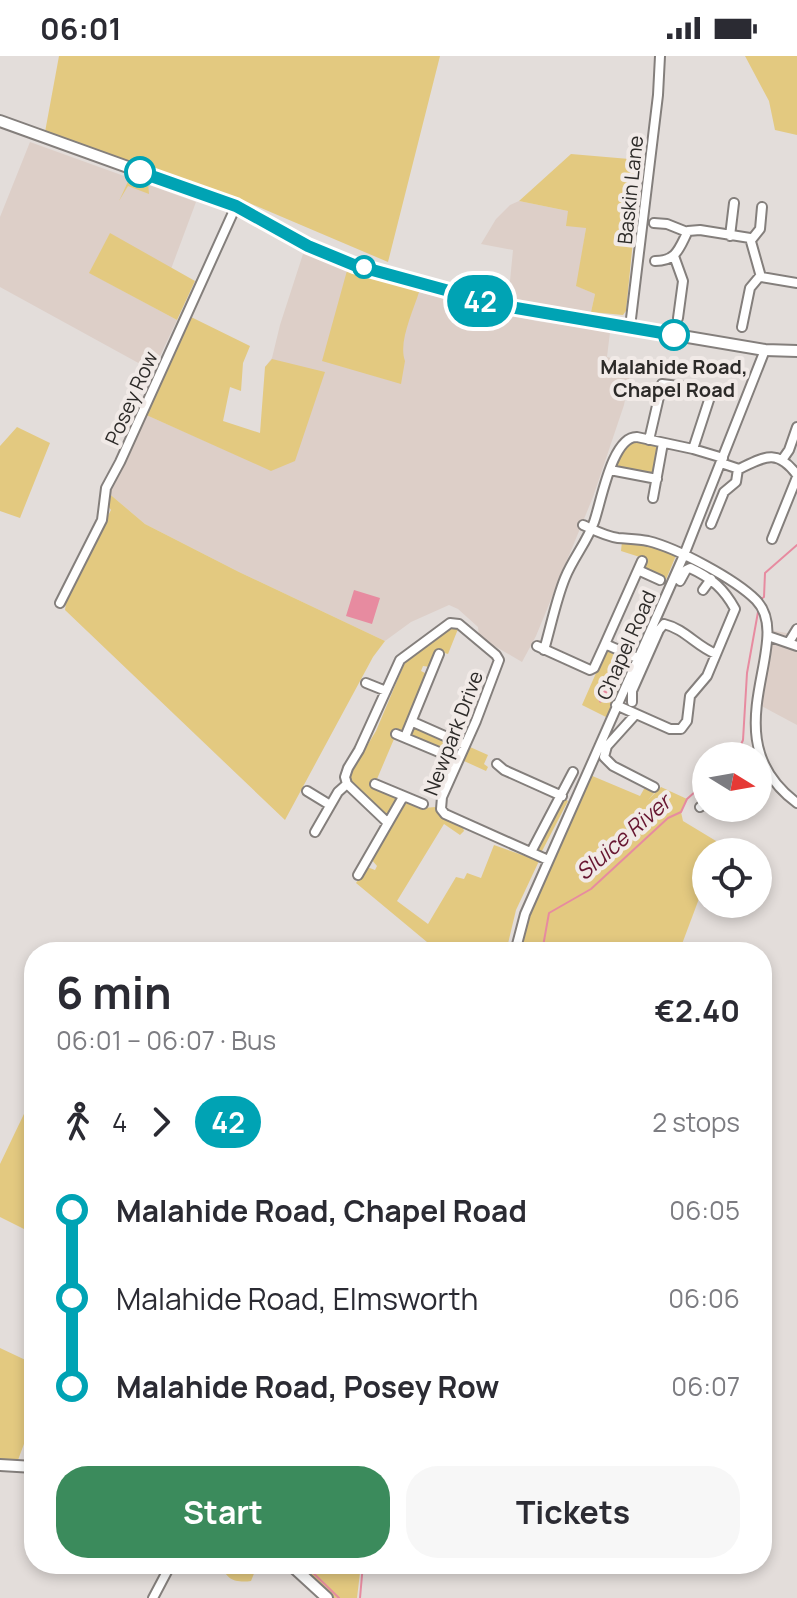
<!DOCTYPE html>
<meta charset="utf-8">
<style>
:root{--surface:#fff;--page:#f7f7f7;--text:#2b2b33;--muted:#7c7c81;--accent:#3b8b5c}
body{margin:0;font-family:Manrope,sans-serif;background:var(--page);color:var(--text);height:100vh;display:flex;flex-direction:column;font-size:30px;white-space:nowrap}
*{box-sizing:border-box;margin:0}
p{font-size:26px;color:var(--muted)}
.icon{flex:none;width:44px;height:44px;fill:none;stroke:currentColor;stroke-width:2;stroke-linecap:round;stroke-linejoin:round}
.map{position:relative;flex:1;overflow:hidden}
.drawer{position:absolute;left:24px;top:886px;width:748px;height:632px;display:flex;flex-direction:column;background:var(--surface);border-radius:32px;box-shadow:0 4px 12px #0003}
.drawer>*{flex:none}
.badge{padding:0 16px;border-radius:26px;font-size:28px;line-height:52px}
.needle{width:52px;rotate:101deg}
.fabs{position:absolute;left:692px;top:686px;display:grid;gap:16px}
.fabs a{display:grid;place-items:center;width:80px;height:80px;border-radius:50%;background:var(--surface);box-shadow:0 4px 12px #0003;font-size:40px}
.map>.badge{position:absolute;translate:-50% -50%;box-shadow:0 0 0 4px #fff}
.legs{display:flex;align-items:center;gap:12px;height:88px;padding:0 32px;font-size:26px}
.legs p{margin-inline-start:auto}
.overview{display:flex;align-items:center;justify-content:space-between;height:136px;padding:0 32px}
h1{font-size:44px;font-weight:700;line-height:60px}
.primary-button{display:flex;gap:16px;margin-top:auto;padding:16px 32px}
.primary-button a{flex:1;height:92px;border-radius:32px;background:var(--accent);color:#fff;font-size:32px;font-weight:700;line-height:92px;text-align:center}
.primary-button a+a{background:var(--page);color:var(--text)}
ul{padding:0 32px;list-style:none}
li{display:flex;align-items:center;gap:28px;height:88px;font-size:30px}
li i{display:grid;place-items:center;width:12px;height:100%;margin:0 10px;background:currentColor}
li i::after{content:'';width:20px;height:20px;margin:-10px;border:6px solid;border-radius:50%;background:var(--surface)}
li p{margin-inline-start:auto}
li:first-child i{background:linear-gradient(#0000 50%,currentColor 0)}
li:last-child i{background:linear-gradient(currentColor 50%,#0000 0)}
.status{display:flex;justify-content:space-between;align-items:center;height:56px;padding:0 40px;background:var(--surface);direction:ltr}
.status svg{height:22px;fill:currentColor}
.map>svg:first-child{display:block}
.built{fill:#ddcfc8}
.green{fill:#e3c980}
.water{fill:#e78ba0}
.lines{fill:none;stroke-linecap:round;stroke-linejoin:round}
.stream{stroke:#e78ba0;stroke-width:2}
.minor-casing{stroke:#847f7c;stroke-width:12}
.major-casing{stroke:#847f7c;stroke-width:14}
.minor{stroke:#fff;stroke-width:8}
.major{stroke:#fff;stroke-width:10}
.line-1-casing{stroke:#fff;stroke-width:18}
.line-1{stroke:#00a3b4;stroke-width:12}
.stop-1-dot{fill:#fff;stroke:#00a3b4;stroke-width:4}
.labels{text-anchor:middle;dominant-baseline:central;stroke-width:8;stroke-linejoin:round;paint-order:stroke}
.street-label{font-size:20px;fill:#2c2a28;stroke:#f1eae7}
.stop-label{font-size:20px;font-weight:bold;fill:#2c2a28;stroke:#f1eae7}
.water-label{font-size:22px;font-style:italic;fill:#671631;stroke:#f1eae7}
</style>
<div class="status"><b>06:01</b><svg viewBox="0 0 49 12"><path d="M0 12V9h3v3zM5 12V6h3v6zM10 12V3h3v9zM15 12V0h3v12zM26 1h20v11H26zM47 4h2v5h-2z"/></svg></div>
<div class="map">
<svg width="797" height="1542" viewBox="0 0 797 1542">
<rect width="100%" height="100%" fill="#e3ddda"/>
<!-- built -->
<path class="built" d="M30,86L196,146L171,213L110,178L90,217L177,264L153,315L0,231V161Z
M519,145L568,155L586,172L577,230L595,238L591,256L508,246L513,194L481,188L496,163L510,149Z
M304,195L419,236L478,252L536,265L610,276L607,301L632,308L624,349L593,441L536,580L522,606L479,581L478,571L458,553L449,549L411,566L385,585L239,516L145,468L106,435L144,358L271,414L265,311L272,302L280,269Z
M770,574L797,579V669L758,648Z"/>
<!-- green -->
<path class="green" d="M59,0H440L388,206L235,141L45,76Z
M745,0H797V79L775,74L769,45Z
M571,98L641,104L626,255L623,259L591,256L595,238L576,230L586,172L566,170L568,155L519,145Z
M131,119L148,126L149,138L128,130L119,145Z
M110,177L195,225L177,264L89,217Z
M348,211L419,236C413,256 398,286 405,305L401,328L322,305Z
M189,260L250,290L243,307L241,335L230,331L223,365L260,377L265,311L272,303L325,316L295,405L271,415L144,358Z
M17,371L50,387L20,462L0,455V390Z
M629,384L660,387L656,418L615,410Z
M106,435L145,468L239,516L385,585L373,601L285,764L65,554L67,540L111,454L103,442Z
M622,485L654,488L677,497L665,526L662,525L663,521L645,512L646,503L621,495Z
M450,570L458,573L448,598L438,595L430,611L423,610L421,615L427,618L403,676H397L374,730L399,742L386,761L350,725L351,716L376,675L405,606Z
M607,592L634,603L608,662L582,649Z
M417,670L459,689L453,700L411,680L413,671Z
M470,691L488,699L484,708L488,711L486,715L464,705Z
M590,719L640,740L644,733L650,732L656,735L648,744L661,731L687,743L681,756L683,765L726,791L723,796H706V824L679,896H518L529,858Z
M564,742L568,745L541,797L536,793L554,755Z
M406,746L423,752L436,751L443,761L463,772L464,775L460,779L444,768L397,845L428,868L456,821L464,823L467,817L481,822L494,789L539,805L516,854L506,896L478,893L475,896H439L356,827L367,811L375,814L377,810L371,803Z
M34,1037V1178L0,1161V1108Z
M0,1292L34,1308V1361L18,1404L0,1403Z
M223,1508H257V1510L251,1525C237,1527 224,1524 223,1508Z
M293,1508H361L357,1542H332Z"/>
<!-- water -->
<path class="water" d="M354,534L380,542L372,568L346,560Z
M608,616L613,617C616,627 609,642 600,647L597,641L600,628Z"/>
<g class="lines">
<!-- stream -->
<path class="stream" d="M761,543L764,541L765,517L797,489
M736,700L743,684L747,617L758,556
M542,896L549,857L591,833L668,762L681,756L687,743L706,726
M304,1508L339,1542
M360,1542L363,1508"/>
<defs>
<path id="minor" d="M654,167L667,168L687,176
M730,180L734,147
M752,183L760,173L762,151
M674,200L683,225L678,262
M655,205C677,205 679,192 688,175L700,174L750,182L761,221L797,227
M630,271L658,39L660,0
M742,271L750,232L760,220
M649,384L662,328L695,332L709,338L710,341L693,393
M782,404L789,394L797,371
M721,407L739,413C764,401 777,392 797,419
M610,414L657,423
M653,442L663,387
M711,468L724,436L736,426L738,413
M583,469C594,474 605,480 618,482C628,483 638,483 648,485C677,492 735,523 756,544C797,586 708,681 797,747
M772,483L797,421
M638,514L660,524
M703,534L711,523
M60,547L102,464L106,432L120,406L236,150
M768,580L797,590
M789,586L797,573
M605,588L642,505
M537,590L590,614L594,612L605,588L637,602
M544,594C551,570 556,544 565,522C573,502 587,486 594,466C601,447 612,380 637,381L693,393L723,402
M366,627L386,635
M632,646V635L659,574L664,568C685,573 696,590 716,598
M616,649L670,673H681L687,665L690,640L707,620L735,553C724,533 712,522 690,512L686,514L680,525
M635,659L607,690L604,701L613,710L654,731
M413,666L465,689
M396,678L458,704
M405,681L439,598
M497,708L504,714L562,740
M347,728L345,721L348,712L359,694L400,604L450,567L459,568L496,599L499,604L476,665L442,741L441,753L445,758L548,804
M347,728L388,767
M375,728L423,748
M307,735L330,749
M700,751L706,747
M315,776L338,736L347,728
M531,796L573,716
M358,819L403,741
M515,896L525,858L684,499L765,294
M153,1542L171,1508"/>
<path id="major" d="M0,65L236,150L308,190L354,209L504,250L765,294L797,295
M0,1409L34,1411
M290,1508L327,1542"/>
</defs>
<!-- minor casing -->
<use href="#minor" class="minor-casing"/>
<!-- major casing -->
<use href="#major" class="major-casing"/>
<!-- minor -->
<use href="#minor" class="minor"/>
<!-- major -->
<use href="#major" class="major"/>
</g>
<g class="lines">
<defs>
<path id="line-1" d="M140,116L236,150L308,190L354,209L504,250L674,279"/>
</defs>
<!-- line-1 casing -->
<use href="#line-1" class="line-1-casing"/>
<!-- line-1 -->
<use href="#line-1" class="line-1"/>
</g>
<!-- markers -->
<g class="stop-1-dot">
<circle cx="140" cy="116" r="14"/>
<circle cx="364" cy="211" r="10"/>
<circle cx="674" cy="279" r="14"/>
</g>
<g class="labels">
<!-- street labels -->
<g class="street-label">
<text transform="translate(630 134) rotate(-84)">Baskin Lane</text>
<text transform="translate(131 342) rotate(-66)">Posey Row</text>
<text transform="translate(626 589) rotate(-66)">Chapel Road</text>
<text transform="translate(453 677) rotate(-69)">Newpark Drive</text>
</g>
<!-- stop labels -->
<g class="stop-label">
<text x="674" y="310">Malahide Road,<tspan x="674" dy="23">Chapel Road</tspan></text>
</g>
<!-- water labels -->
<g class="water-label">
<text transform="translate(623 781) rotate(-41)">Sluice River</text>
</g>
</g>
</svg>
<div class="fabs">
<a><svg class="needle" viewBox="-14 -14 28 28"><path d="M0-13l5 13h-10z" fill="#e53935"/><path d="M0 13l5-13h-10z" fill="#7c7c81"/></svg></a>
<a><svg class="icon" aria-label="locate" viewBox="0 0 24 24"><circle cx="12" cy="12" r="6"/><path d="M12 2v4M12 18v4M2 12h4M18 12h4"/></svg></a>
</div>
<b class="badge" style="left:480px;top:245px;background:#00a3b4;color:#fff">42</b>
<section class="drawer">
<div class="overview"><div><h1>6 min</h1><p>06:01 – 06:07 · Bus</p></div><b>€2.40</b></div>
<div class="legs"><svg class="icon" aria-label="walk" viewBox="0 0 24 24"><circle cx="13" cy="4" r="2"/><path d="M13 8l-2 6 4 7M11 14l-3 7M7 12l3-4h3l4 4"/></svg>4<svg class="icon" aria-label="forward" viewBox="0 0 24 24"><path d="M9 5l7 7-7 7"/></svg><b class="badge" style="background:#00a3b4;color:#fff">42</b><p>2 stops</p></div>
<ul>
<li><i style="color:#00a3b4"></i><b>Malahide Road, Chapel Road</b><p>06:05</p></li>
<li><i style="color:#00a3b4"></i><span>Malahide Road, Elmsworth</span><p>06:06</p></li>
<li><i style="color:#00a3b4"></i><b>Malahide Road, Posey Row</b><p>06:07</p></li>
</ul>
<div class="primary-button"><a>Start</a><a>Tickets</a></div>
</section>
</div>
